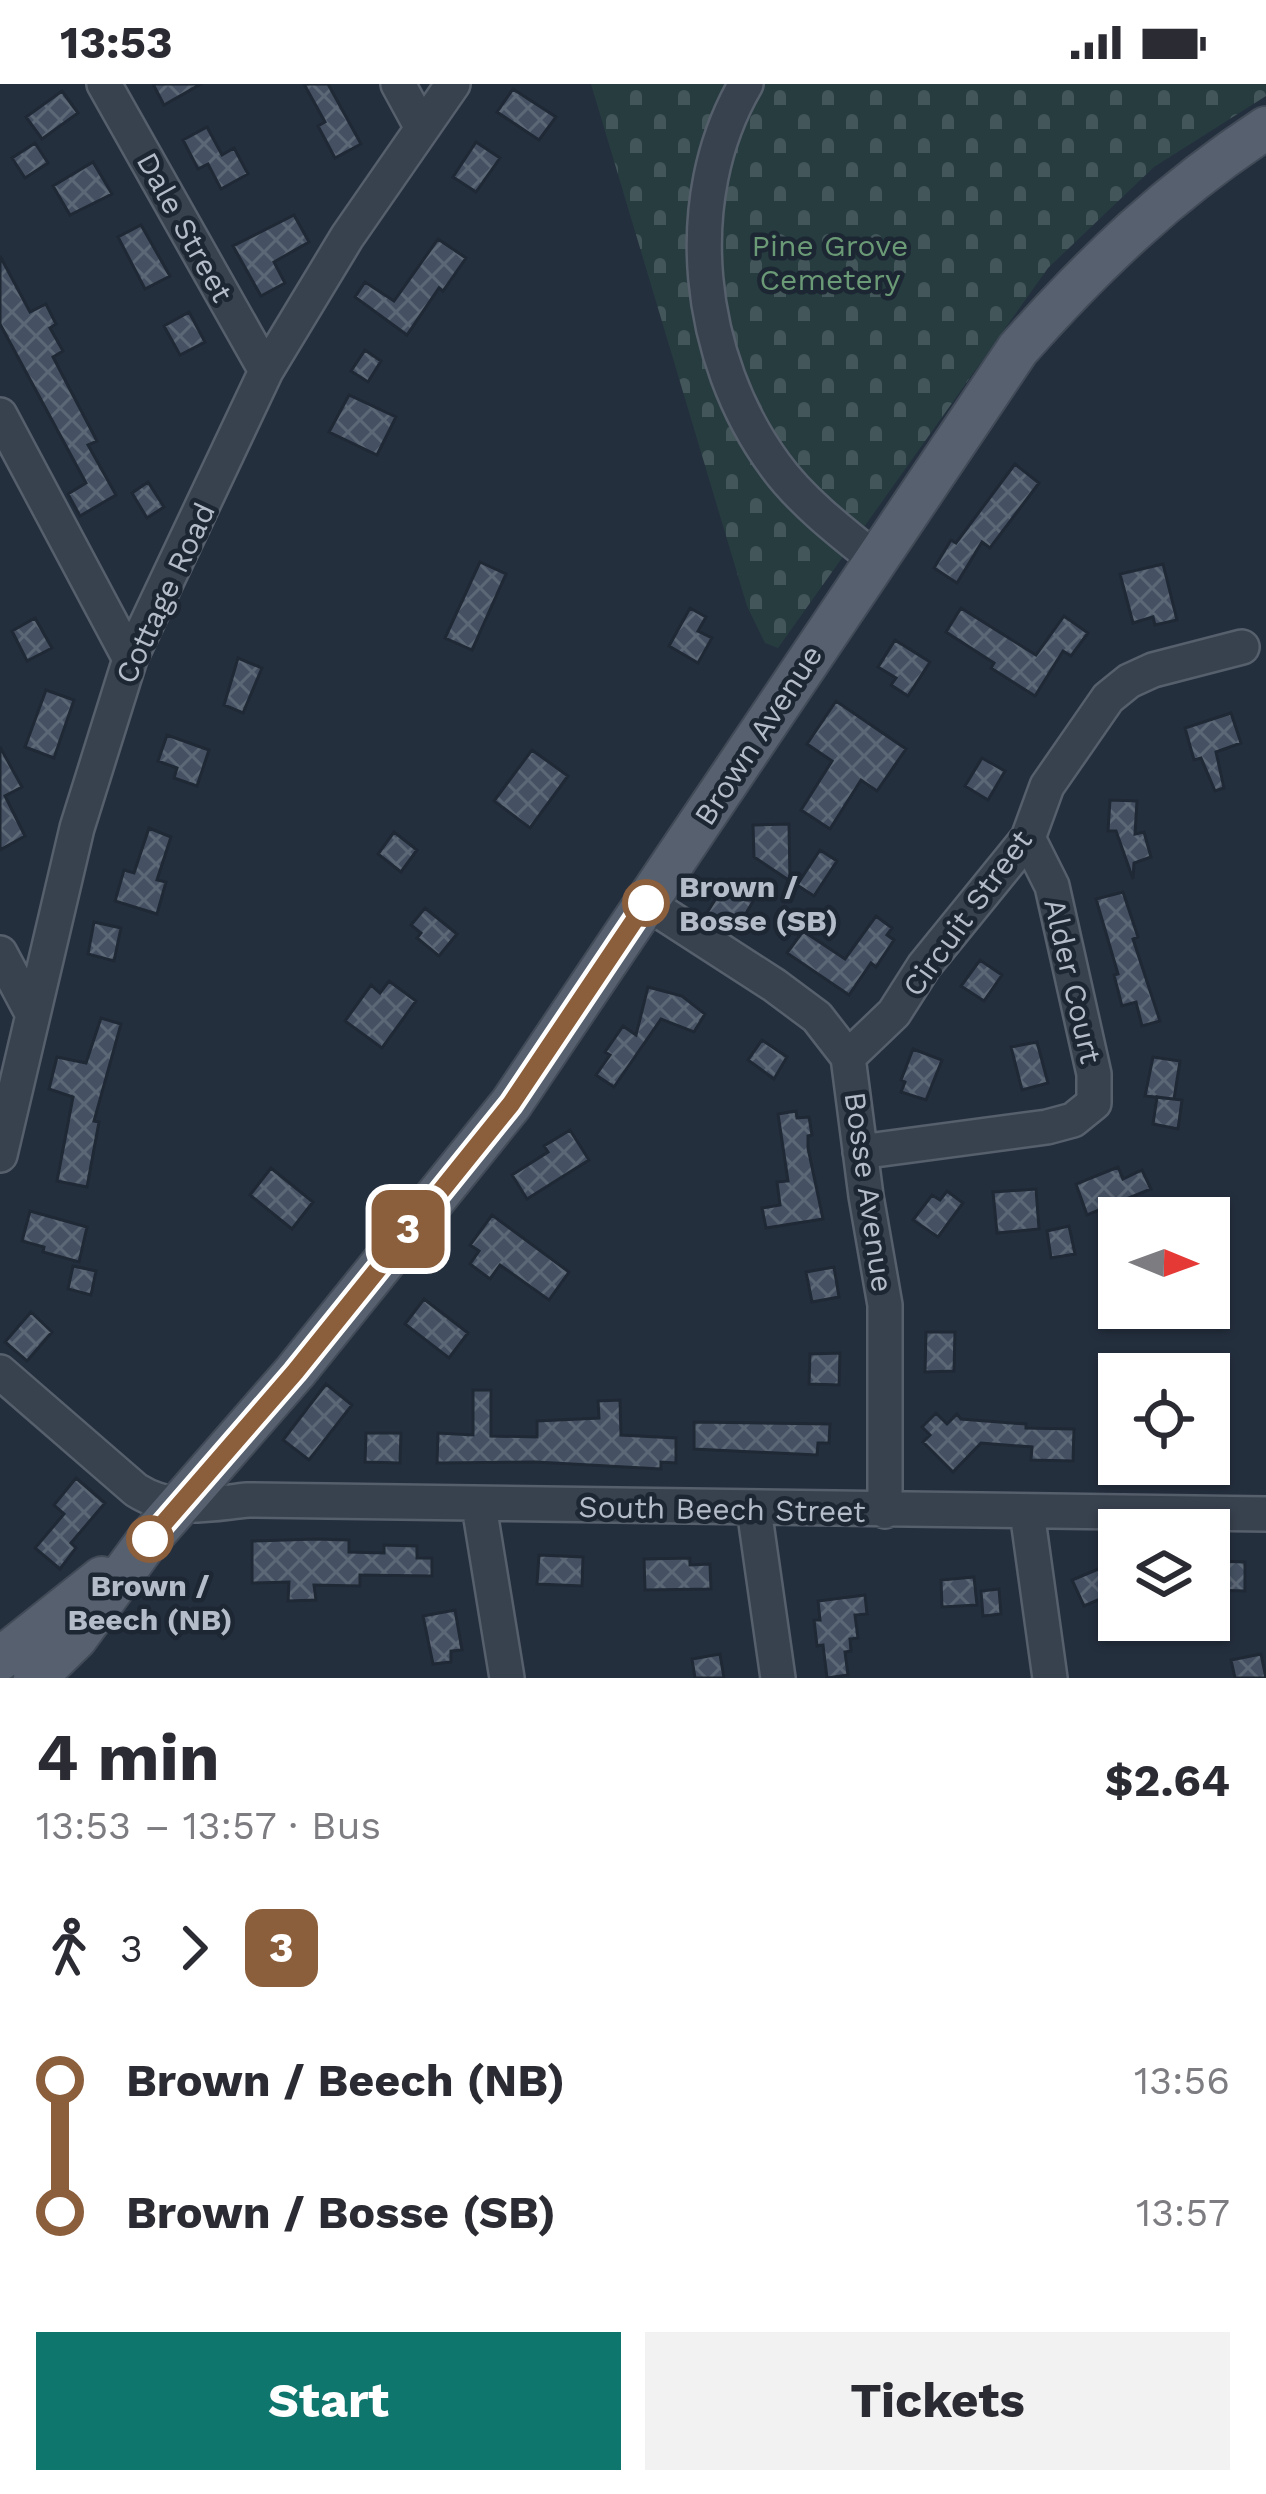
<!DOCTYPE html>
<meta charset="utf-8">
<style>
:root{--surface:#fff;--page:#f2f2f3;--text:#2b2b33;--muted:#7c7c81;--accent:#0f766e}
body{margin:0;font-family:"Work Sans",sans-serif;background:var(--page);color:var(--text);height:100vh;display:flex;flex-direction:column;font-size:45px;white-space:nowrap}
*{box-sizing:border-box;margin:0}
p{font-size:39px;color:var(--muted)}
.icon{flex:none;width:66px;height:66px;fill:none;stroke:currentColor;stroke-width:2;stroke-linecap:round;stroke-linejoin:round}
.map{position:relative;height:1594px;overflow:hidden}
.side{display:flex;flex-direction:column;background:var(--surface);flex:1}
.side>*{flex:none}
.badge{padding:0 24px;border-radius:18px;font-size:42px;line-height:78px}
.needle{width:78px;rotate:91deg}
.controls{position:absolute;left:1098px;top:1113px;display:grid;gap:24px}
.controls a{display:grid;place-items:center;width:132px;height:132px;border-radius:0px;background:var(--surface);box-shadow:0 3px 9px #0004;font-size:60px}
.map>.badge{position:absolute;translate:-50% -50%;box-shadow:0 0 0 6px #fff}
.legs{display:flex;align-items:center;gap:18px;height:132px;padding:0 36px;font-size:39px}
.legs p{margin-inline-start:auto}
.headline{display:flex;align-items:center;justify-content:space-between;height:204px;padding:0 36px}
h1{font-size:66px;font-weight:700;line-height:90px}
.action{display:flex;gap:24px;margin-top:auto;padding:24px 36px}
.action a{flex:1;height:138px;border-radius:0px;background:var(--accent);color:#fff;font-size:48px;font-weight:700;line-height:138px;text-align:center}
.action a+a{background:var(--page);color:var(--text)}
ul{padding:0 36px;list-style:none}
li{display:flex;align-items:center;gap:42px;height:132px;font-size:45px}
li i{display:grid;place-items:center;width:18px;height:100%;margin:0 15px;background:currentColor}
li i::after{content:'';width:30px;height:30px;margin:-15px;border:9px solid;border-radius:50%;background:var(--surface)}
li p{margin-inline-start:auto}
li:first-child i{background:linear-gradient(#0000 50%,currentColor 0)}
li:last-child i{background:linear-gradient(currentColor 50%,#0000 0)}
.status{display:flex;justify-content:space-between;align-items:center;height:84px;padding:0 60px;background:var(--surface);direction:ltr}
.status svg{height:33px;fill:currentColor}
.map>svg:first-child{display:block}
.cemetery{fill:url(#cemetery-stones)}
.building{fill:url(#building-cross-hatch);stroke:#1f2835;stroke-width:3}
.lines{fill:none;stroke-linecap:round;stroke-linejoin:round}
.minor-casing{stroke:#565f6c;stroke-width:38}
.major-casing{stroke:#414a57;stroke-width:46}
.minor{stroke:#38414e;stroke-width:33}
.major{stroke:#56606e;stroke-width:42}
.line-1-casing{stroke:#fff;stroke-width:27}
.line-1{stroke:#8b5e3c;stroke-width:18}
.stop-1-dot{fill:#fff;stroke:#8b5e3c;stroke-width:6}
.labels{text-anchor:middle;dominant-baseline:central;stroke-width:9;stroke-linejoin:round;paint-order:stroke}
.street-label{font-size:30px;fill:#b4bcc9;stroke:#1d2633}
.park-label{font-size:30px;fill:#6b9a76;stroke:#1d2633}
.stop-label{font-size:30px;font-weight:bold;fill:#b4bcc9;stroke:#1d2633;text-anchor:start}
</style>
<div class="status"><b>13:53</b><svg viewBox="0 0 49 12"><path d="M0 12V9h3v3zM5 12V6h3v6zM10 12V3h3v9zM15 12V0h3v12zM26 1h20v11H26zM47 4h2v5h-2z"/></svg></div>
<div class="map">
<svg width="1266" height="1594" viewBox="0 0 1266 1594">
<defs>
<pattern id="cemetery-stones" width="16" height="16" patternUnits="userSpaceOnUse" patternTransform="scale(3)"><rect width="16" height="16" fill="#263c3f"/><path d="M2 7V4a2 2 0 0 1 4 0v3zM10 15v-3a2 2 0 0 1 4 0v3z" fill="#435659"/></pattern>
<pattern id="building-cross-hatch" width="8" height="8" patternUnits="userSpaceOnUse" patternTransform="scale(3)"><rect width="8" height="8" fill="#455162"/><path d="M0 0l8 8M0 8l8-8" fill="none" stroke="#5d6877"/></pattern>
</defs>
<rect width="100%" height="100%" fill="#242f3e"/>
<!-- cemetery -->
<path class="cemetery" d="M591,0H1266V12L1154,83L1048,184L778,564L765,559L747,522Z"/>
<!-- building -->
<path class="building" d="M153,0H201L164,21Z
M304,0H328L361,60L335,74L318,42L325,38Z
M513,5L556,33L539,56L497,28Z
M62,7L78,29L42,55L26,33Z
M207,43L222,71L234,64L248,90L221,105L208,80L198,85L183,56Z
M476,58L500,74L476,108L453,93Z
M35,59L48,79L25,94L12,74Z
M93,78L112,110L70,131L53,102Z
M294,131L309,158L274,178L285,199L261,212L233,162Z
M141,141L170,192L145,205L118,153Z
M438,155L466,174L443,207L439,204L407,251L355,213L365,198L394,217Z
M0,172L30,228L46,220L56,240L50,244L63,267L53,273L97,357L88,361L116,411L80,432L68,410L86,399L0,240Z
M189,228L205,258L180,271L164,242Z
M365,266L381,277L368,298L351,287Z
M349,311L396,333L377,371L329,348Z
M1015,380L1039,399L990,464L982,458L957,499L934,484L951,456L956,459Z
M148,398L164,423L147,434L132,409Z
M480,478L506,490L472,566L445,554Z
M1163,480L1177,536L1155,541L1153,533L1133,539L1120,490Z
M690,524L706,533L698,547L712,554L698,579L669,562Z
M961,524L1036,571L1064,532L1088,549L1071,572L1063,567L1035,612L991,584L994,579L946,548Z
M35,534L52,564L27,577L12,547Z
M895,556L930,578L908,612L891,601L896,594L878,583Z
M238,574L262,584L243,629L224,621Z
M46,606L74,616L54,674L25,663Z
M836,617L906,665L877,707L861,696L830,745L801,726L832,677L807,660Z
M1231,629L1241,659L1216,668L1224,704L1215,707L1201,674L1194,676L1185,644Z
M167,651L209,666L197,702L174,694L177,684L158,677Z
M0,663L22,703L5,712L25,752L0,766Z
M532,666L568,692L530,744L494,717Z
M982,674L1005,687L988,716L965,702Z
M1110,716L1137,717L1135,750L1144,748L1151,773L1134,779L1133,795L1116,747H1108Z
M789,740L790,797L754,773L753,741Z
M149,744L171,753L157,796L166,798L157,830L115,817L124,786L134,789Z
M394,748L417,766L401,788L378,770Z
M820,766L837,777L814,812L797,801Z
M740,804L755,814L734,850L705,832L721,806L735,814Z
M1123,808L1138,853L1133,855L1160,937L1142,942L1136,918L1122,922L1114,891L1118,890L1096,815Z
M425,824L457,850L439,872L417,854L421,849L411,841Z
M876,832L892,844L887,851L894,856L876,883L871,879L849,911L787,869L803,847L845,875Z
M94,838L121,844L114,877L88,870Z
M980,876L1002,891L984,917L961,902Z
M389,897L416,917L382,964L345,937L371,901L380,909Z
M648,903L682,912L705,930L694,948L661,935L614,1003L596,991L610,971L605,968L623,942L636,951Z
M101,934L121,940L94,1037L99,1038L87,1103L57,1097L73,1013L49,1005L57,973L86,979Z
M762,956L787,973L774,995L748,976Z
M1037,958L1048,999L1022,1006L1011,963Z
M913,965L942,976L926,1016L901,1008L905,998L901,996Z
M1153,973L1180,977L1174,1015L1145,1012Z
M1157,1013L1182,1016L1178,1045L1153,1040Z
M796,1027L797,1034L809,1033L812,1051L808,1052V1064L823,1135L766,1144L762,1124L780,1121L777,1098L788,1097L778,1030Z
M570,1046L589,1076L527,1115L512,1091L548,1068L544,1062Z
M1118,1083L1123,1095L1142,1086L1151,1105L1087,1131L1076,1100Z
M271,1084L313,1118L292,1145L250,1111Z
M1036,1105L1039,1145L997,1149L993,1108Z
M947,1107L963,1119L938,1153L913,1136L932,1111L940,1116Z
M30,1127L87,1143L79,1178L43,1168L44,1163L22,1157Z
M492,1131L569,1188L549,1216L500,1181L490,1195L470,1180L479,1167L470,1161Z
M1069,1142L1075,1170L1051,1174L1047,1147Z
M73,1182L96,1187L91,1211L68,1205Z
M834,1183L839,1213L812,1218L806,1188Z
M424,1215L468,1249L449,1274L405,1240Z
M31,1228L52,1248L27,1277L5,1258Z
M926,1248H955L954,1287L925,1288Z
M840,1269L839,1301L809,1300L810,1270Z
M326,1300L352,1321L309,1376L283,1356Z
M473,1306H491V1352L537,1353V1337L599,1334L598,1317L620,1316L621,1351L676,1354V1379L661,1378V1385L536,1378L437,1379L438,1349L473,1351Z
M936,1329L947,1340L957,1330L961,1335L1026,1340V1344L1074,1345L1073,1377L1031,1376L1032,1363L981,1359L953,1388L923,1358L930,1351L922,1343Z
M694,1338L830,1340L829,1359H818L817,1371L694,1365Z
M366,1349H401L400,1379L365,1378Z
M76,1394L105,1419L71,1459L76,1464L60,1485L35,1464L64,1430L54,1421Z
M316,1455L349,1456V1468L384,1469V1461L417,1462V1474H432V1492L360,1491V1502L314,1501L316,1516L288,1517L289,1498L252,1499V1457Z
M539,1471L583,1473L582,1502L537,1500Z
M690,1474V1481L710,1480L711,1505L645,1506L644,1475Z
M1211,1477L1245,1478V1507L1209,1506Z
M1115,1478L1119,1507L1084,1522L1072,1496Z
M974,1493L977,1521L942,1523L941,1496Z
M999,1505L1001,1530L983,1532L981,1507Z
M865,1511L867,1530L855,1531L858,1554L850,1555L851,1567L845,1568L848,1591L827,1594L823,1561L817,1562L814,1536H820L818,1517Z
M455,1526L462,1566L451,1567V1578L433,1580L423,1532Z
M720,1570L724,1594H695L692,1575Z
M1261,1570L1266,1594H1235L1231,1576Z"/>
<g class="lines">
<defs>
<path id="minor" d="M104,0L266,287
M398,0L422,44
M746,0C678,116 697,275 775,381C800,416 841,448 875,475
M0,331L130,575
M647,819L774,901L817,933L848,973L866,1112L885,1221V1427
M0,869L32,929
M848,973L894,929L924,882L1028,754L1047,702L1108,614L1129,597L1153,586L1242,563
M860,1068L1047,1043L1073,1036L1094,1019V990L1052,802L1028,754
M0,1071L77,744L130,575L266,287L347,153L453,0
M0,1288L136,1406C172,1429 207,1420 248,1416L1266,1430
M479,1422L507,1594
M754,1425L778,1594
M1027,1428L1050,1594"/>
<path id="major" d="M0,1575L102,1494
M35,1594L76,1554L145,1460L295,1288L511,1020L1018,265C1093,180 1171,106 1266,44"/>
</defs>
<!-- minor casing -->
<use href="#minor" class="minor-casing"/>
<!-- major casing -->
<use href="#major" class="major-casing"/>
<!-- minor -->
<use href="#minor" class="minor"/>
<!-- major -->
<use href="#major" class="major"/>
</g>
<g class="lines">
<defs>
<path id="line-1" d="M150,1455L295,1288L511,1020L646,819"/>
</defs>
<!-- line-1 casing -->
<use href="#line-1" class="line-1-casing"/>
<!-- line-1 -->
<use href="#line-1" class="line-1"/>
</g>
<!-- markers -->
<g class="stop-1-dot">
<circle cx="646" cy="819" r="21"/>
<circle cx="150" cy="1455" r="21"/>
</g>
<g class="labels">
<!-- street labels -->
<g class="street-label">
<text transform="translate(185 143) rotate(61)">Dale Street</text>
<text transform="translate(165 509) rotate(-65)">Cottage Road</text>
<text transform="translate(758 651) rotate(-57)">Brown Avenue</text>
<text transform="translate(967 829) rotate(-54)">Circuit Street</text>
<text transform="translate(1073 897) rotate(77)">Alder Court</text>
<text transform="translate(869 1108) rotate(82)">Bosse Avenue</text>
<text transform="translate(722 1425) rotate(1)">South Beech Street</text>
</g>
<!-- park labels -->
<g class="park-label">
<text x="830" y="161">Pine Grove<tspan x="830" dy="34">Cemetery</tspan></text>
</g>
<!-- stop labels -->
<g class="stop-label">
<text x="679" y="802">Brown /<tspan x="679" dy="34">Bosse (SB)</tspan></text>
<text x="150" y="1501" text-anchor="middle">Brown /<tspan x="150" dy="34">Beech (NB)</tspan></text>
</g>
</g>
</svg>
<div class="controls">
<a><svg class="needle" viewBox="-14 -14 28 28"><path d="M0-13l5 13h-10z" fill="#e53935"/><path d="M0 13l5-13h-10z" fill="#7c7c81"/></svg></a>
<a><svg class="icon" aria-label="locate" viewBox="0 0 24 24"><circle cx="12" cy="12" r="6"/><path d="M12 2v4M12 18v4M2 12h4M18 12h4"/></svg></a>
<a><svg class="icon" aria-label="layers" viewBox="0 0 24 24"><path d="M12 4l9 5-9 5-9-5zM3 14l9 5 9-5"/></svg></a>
</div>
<b class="badge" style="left:408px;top:1145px;background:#8b5e3c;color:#fff">3</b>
</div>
<section class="side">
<div class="headline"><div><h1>4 min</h1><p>13:53 – 13:57 · Bus</p></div><b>$2.64</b></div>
<div class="legs"><svg class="icon" aria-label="walk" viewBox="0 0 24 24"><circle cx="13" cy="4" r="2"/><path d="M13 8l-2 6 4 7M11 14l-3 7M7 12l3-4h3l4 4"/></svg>3<svg class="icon" aria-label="forward" viewBox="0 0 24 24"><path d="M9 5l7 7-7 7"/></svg><b class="badge" style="background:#8b5e3c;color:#fff">3</b></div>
<ul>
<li><i style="color:#8b5e3c"></i><b>Brown / Beech (NB)</b><p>13:56</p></li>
<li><i style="color:#8b5e3c"></i><b>Brown / Bosse (SB)</b><p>13:57</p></li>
</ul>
<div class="action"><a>Start</a><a>Tickets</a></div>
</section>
